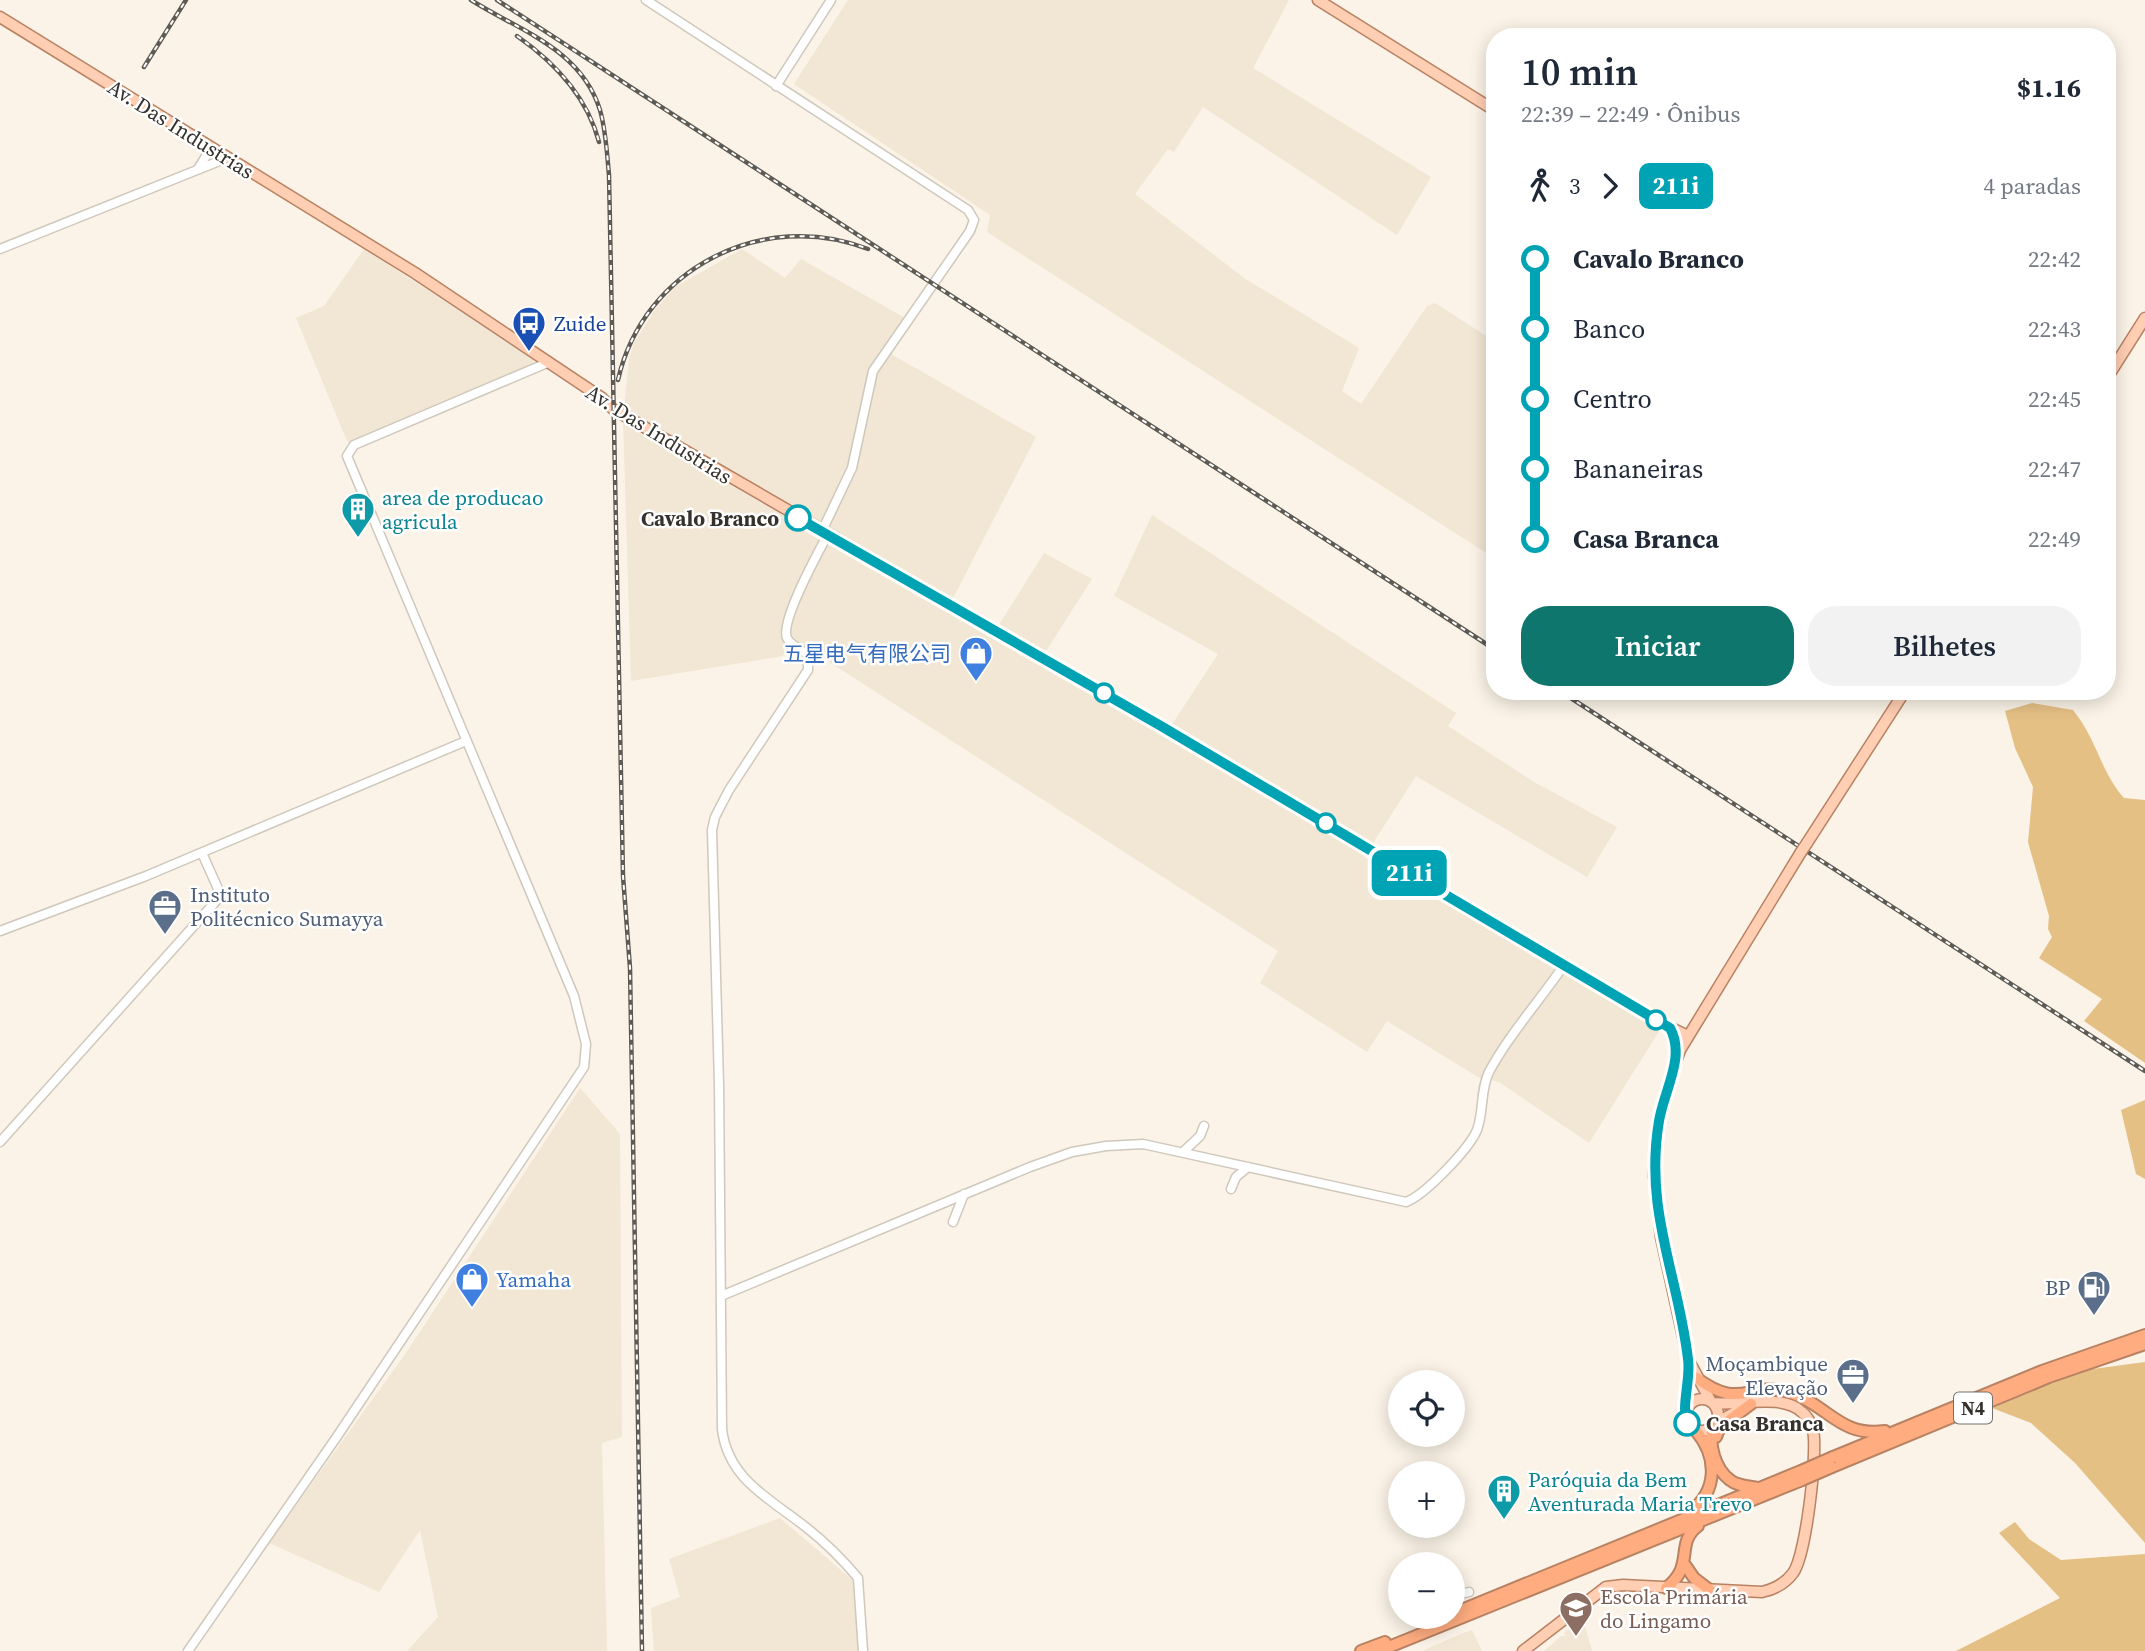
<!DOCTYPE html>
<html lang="pt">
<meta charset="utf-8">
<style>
:root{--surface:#fff;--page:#f2f2f3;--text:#1f2937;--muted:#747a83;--accent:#0f766e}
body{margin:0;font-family:"Source Serif 4","Noto Sans SC",serif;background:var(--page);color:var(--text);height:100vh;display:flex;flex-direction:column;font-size:26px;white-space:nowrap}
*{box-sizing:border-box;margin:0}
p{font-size:23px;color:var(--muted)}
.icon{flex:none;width:38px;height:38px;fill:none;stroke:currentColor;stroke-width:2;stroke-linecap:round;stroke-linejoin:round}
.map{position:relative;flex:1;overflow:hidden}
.panel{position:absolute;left:1486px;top:28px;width:630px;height:672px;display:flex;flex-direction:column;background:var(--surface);border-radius:28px;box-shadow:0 4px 18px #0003}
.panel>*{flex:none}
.badge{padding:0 14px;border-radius:10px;font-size:24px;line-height:46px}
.controls{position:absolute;left:1388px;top:1370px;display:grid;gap:14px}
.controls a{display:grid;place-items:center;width:77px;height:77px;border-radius:50%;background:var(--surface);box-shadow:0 4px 18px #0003;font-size:35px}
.map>.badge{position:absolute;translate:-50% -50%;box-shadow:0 0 0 4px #fff}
.legs{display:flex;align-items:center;gap:10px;height:77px;padding:0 35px;font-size:23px}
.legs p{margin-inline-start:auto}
.headline{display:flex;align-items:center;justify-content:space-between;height:119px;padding:0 35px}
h1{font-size:38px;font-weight:600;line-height:52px}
.primary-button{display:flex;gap:14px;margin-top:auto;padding:14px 35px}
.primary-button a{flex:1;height:80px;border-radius:28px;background:var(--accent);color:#fff;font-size:28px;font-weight:600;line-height:80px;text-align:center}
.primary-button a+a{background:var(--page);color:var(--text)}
ul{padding:0 35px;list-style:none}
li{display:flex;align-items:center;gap:24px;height:70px;font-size:26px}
li i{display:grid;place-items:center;width:10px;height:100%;margin:0 9px;background:currentColor}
li i::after{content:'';width:18px;height:18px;margin:-9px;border:5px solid;border-radius:50%;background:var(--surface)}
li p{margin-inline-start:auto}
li:first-child i{background:linear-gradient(#0000 50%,currentColor 0)}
li:last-child i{background:linear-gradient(currentColor 50%,#0000 0)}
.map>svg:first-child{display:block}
.built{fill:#f2e6d4}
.green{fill:#e5c085}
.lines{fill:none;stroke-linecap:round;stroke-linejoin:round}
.minor-casing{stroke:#cfc8bc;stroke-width:11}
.major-casing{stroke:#b88263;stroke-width:13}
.highway-casing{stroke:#b88263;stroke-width:14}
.minor{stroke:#fff;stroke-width:8}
.major{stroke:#ffceb3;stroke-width:10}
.highway{stroke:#ffad80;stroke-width:10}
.rail-casing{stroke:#5e5a54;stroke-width:4.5}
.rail{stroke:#fff;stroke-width:2;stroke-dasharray:5;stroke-linecap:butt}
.major-bridge-casing{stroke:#b88263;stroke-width:13;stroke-linecap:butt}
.highway-bridge-casing{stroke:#b88263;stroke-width:14;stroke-linecap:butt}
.major-bridge{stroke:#ffceb3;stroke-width:10}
.highway-bridge{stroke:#ffad80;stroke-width:10}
.line-1-casing{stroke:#fff;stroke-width:16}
.line-1{stroke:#00a3b4;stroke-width:10}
.stop-1-dot{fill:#fff;stroke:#00a3b4;stroke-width:3.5}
.labels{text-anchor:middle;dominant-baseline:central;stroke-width:5;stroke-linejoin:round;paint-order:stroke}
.shield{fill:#fff;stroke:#72706c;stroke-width:2}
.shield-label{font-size:19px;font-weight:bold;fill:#35322d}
.street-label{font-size:21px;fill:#35322d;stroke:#fff}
.transit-label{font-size:21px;fill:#164399;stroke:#fff;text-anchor:start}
.culture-label{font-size:21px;fill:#0d838f;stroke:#fff;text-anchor:start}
.stop-label{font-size:21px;font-weight:bold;fill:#35322d;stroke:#fff;text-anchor:end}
.shop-label{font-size:21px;fill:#366cbe;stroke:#fff;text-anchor:end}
.service-label{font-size:21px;fill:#4e5e75;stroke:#fff;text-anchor:end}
.education-label{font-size:21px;fill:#785e54;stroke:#fff;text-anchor:start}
</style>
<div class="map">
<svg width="2145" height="1651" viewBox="0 0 2145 1651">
<rect width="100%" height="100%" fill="#fbf3e7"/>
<!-- built -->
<path class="built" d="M848,0H1289L1253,68L1431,177L1397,235L1203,107L1174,152L1168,149L1135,194L1244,278L1359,348L1342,391L1361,404L1427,306L1435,303L1494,341V558L987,232L990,215L794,84Z
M364,249L532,357L535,365L353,443L347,441L296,318L324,306Z
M742,249L785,278L801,259L905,318L889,341L893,346L891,354L1036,437L949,606L994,633L1044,553L1092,579L1041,659L1167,732L1218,654L1114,596L1152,515L1456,713L1448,726L1534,782L1617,827L1587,877L1416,776L1364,857L1661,1028L1589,1143L1499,1082L1478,1077L1387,1021L1367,1052L1260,983L1278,951L792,638L783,656L631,681L623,418L629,359L634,343L654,311L675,287Z
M580,1088L620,1134L622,1437L602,1443L607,1651H407L438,1617L420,1530L379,1592L269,1543L408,1350Z
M780,1518L856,1583L858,1651H654L651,1608L680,1597L669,1559Z
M1572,1626L1585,1627L1592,1651H1544L1561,1636H1566L1564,1633Z
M1472,1630L1482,1651H1422L1461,1634Z"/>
<!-- green -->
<path class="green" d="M2032,703L2073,710C2098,741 2100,771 2124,798L2145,800V1063L2084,1021L2102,999L2039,958L2052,937L2048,929L2049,916L2028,842L2033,787L2015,748L2005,711Z
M2145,1100V1179L2136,1174L2121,1110Z
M2145,1362V1543L2075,1463L2031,1423L1992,1408L2078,1371Z
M2015,1522L2029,1539L2061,1560L2145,1554V1651H1956L2060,1598L1999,1533Z"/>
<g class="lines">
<defs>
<path id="minor" d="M646,0L968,210L974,220L970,231L873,371L852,468L822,531
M776,86L831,0
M198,169L211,148
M0,249L227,158
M828,534C819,551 780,621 787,638C790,645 802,650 808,655V670L729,790L715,817L712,830L719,1084L722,1429C728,1480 771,1499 807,1528C826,1543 843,1560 858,1578L863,1651
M0,931L146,876L466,741
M0,1142L217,900L219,891L202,853
M1183,1152L1200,1136L1204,1126
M1231,1189L1236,1177L1248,1167
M953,1222L964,1194
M721,1296L1030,1167L1072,1152L1106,1146L1143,1144L1406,1202C1425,1195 1469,1149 1477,1130C1484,1112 1480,1090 1489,1072C1508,1036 1541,999 1564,965
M1452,1596L1469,1592
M188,1651L336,1438L584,1067L586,1044L574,996L347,456L354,445L547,363"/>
<path id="major" d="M1318,0L1494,110
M0,17L415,273L602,398L613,409L1161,726L1657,1021L1688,1036
M2107,378L2145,318
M1807,843L1905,691
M1686 1415a16 16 0 1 1 32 0a16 16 0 1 1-32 0Z
M1710,1400L1688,1359L1661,1237L1654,1176L1656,1137L1664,1098L1680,1050L1801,852
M1686,1410L1688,1369
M1716,1423L1744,1407
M1523,1651L1606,1587L1623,1585L1762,1592C1775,1589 1785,1584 1793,1573C1806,1556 1818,1451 1813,1430C1812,1424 1807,1416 1802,1412C1782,1393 1738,1406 1713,1403"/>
<path id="highway" d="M1695,1377C1742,1412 1747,1381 1787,1392C1826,1402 1839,1438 1885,1431
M1713,1427C1708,1444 1715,1469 1730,1480C1737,1486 1749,1486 1758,1488
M1716,1437L1720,1427L1751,1404
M1833,1457L2042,1371L2145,1335
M1832,1467L2049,1377L2145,1344
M1690,1512C1718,1491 1718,1457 1696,1431
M1685,1565L1694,1578L1711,1591
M1666,1588C1696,1565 1674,1544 1698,1526
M1452,1614L1801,1471
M1361,1651L1385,1642
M1379,1651L1802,1480"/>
</defs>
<!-- minor casing -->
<use href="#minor" class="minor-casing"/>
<!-- major casing -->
<use href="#major" class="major-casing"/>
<!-- highway casing -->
<use href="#highway" class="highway-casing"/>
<!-- minor -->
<use href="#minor" class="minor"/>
<!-- major -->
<use href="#major" class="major"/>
<!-- highway -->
<use href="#highway" class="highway"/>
<defs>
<path id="rail" d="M471,0C520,31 581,49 600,110C606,131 607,154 609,175L623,876L630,968L642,1651
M497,0L1494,649
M517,36C554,62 587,96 599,142
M144,67L186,0
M618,380C643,269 763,208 868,249
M1560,691L2145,1071"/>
</defs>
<!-- rail casing -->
<use href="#rail" class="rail-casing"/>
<!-- rail -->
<use href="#rail" class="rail"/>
<defs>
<path id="major-bridge" d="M1801,852L1807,843"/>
<path id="highway-bridge" d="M1801,1471L1833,1457
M1802,1480L1832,1467"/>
</defs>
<!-- major-bridge casing -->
<use href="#major-bridge" class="major-bridge-casing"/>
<!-- highway-bridge casing -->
<use href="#highway-bridge" class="highway-bridge-casing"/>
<!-- major-bridge -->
<use href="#major-bridge" class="major-bridge"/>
<!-- highway-bridge -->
<use href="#highway-bridge" class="highway-bridge"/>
</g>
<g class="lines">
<defs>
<path id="line-1" d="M798,518L1161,726L1670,1028C1686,1057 1664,1090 1659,1121C1644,1211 1678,1274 1688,1359C1691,1379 1681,1405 1687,1423"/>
</defs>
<!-- line-1 casing -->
<use href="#line-1" class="line-1-casing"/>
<!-- line-1 -->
<use href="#line-1" class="line-1"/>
</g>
<!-- icons -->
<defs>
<symbol id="bus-pin" viewBox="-11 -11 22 30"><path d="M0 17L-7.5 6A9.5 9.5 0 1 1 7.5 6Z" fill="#1a4fb4" stroke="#fff"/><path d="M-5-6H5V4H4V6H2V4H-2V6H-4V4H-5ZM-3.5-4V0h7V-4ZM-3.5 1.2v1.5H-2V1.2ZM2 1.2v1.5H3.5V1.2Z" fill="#fff"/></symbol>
<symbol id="building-pin" viewBox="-11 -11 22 30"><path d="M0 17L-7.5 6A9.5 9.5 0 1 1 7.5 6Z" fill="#0f9aa8" stroke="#fff"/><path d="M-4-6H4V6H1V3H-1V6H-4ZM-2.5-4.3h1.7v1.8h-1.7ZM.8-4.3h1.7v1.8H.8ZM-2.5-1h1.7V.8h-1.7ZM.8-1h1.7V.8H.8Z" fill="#fff"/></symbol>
<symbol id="shop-pin" viewBox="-11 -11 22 30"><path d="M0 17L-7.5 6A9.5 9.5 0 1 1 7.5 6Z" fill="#3f7fe0" stroke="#fff"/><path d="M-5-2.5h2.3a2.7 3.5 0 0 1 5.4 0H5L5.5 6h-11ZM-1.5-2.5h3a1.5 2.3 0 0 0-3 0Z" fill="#fff"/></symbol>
<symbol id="office-pin" viewBox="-11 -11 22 30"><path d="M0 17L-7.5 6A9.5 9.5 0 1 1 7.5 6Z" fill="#5c6f8a" stroke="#fff"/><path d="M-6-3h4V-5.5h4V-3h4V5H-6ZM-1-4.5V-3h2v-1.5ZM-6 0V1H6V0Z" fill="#fff"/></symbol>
<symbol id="fuel-pin" viewBox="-11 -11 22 30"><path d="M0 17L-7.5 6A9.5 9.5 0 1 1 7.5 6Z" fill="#5c6f8a" stroke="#fff"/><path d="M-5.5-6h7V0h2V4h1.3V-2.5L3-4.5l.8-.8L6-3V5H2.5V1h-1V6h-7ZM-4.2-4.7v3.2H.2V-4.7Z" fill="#fff"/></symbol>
<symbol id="school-pin" viewBox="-11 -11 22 30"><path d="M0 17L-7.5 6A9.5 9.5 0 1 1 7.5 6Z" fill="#8d6e63" stroke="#fff"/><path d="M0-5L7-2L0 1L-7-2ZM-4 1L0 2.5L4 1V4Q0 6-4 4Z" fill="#fff"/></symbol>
</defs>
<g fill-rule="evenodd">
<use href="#bus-pin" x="510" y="304" width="38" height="52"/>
<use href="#building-pin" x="339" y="490" width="38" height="52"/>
<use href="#shop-pin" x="957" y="634" width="38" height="52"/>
<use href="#office-pin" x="146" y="887" width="38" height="52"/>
<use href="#shop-pin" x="453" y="1260" width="38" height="52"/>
<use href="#fuel-pin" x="2075" y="1268" width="38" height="52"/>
<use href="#office-pin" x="1834" y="1356" width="38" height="52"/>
<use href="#building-pin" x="1485" y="1472" width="38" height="52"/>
<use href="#school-pin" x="1557" y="1589" width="38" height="52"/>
</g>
<!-- markers -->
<g class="stop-1-dot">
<circle cx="798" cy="518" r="12"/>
<circle cx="1104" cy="693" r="9"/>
<circle cx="1326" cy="823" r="9"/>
<circle cx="1656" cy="1020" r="9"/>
<circle cx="1687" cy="1423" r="12"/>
</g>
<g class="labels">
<!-- shield labels -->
<rect class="shield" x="1954" y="1392.5" width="38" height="31" rx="5"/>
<g class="shield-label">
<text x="1973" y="1408">N4</text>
</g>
<!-- street labels -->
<g class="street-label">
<text transform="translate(181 129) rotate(32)">Av. Das Industrias</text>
<text transform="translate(659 434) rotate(32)">Av. Das Industrias</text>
</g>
<!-- transit labels -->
<g class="transit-label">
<text x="554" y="323">Zuide</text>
</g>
<!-- culture labels -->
<g class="culture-label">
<text x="382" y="497">area de producao<tspan x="382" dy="24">agricula</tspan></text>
<text x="1528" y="1479">Paróquia da Bem<tspan x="1528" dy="24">Aventurada Maria Trevo</tspan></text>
</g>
<!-- stop labels -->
<g class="stop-label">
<text x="779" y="518">Cavalo Branco</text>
<text x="1706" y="1423" text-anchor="start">Casa Branca</text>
</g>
<!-- shop labels -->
<g class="shop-label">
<text x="951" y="653">五星电气有限公司</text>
<text x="496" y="1279" text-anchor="start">Yamaha</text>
</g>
<!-- service labels -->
<g class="service-label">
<text x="190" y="894" text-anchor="start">Instituto<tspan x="190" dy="24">Politécnico Sumayya</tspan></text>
<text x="2070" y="1287">BP</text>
<text x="1828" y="1363">Moçambique<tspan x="1828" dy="24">Elevação</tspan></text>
</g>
<!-- education labels -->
<g class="education-label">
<text x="1600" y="1596">Escola Primária<tspan x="1600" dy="24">do Lingamo</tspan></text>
</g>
</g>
</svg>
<div class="controls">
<a><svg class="icon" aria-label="locate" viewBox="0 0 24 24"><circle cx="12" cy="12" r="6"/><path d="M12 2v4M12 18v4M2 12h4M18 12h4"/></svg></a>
<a>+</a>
<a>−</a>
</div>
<b class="badge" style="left:1409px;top:873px;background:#00a3b4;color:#fff">211i</b>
<section class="panel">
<div class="headline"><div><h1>10 min</h1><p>22:39 – 22:49 · Ônibus</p></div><b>$1.16</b></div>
<div class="legs"><svg class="icon" aria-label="walk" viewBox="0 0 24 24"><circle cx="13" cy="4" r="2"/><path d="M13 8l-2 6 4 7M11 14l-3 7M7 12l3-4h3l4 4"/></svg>3<svg class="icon" aria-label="forward" viewBox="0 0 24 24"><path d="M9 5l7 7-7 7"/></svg><b class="badge" style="background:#00a3b4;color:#fff">211i</b><p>4 paradas</p></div>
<ul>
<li><i style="color:#00a3b4"></i><b>Cavalo Branco</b><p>22:42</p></li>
<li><i style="color:#00a3b4"></i><span>Banco</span><p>22:43</p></li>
<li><i style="color:#00a3b4"></i><span>Centro</span><p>22:45</p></li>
<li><i style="color:#00a3b4"></i><span>Bananeiras</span><p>22:47</p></li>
<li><i style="color:#00a3b4"></i><b>Casa Branca</b><p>22:49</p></li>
</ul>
<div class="primary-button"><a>Iniciar</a><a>Bilhetes</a></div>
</section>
</div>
